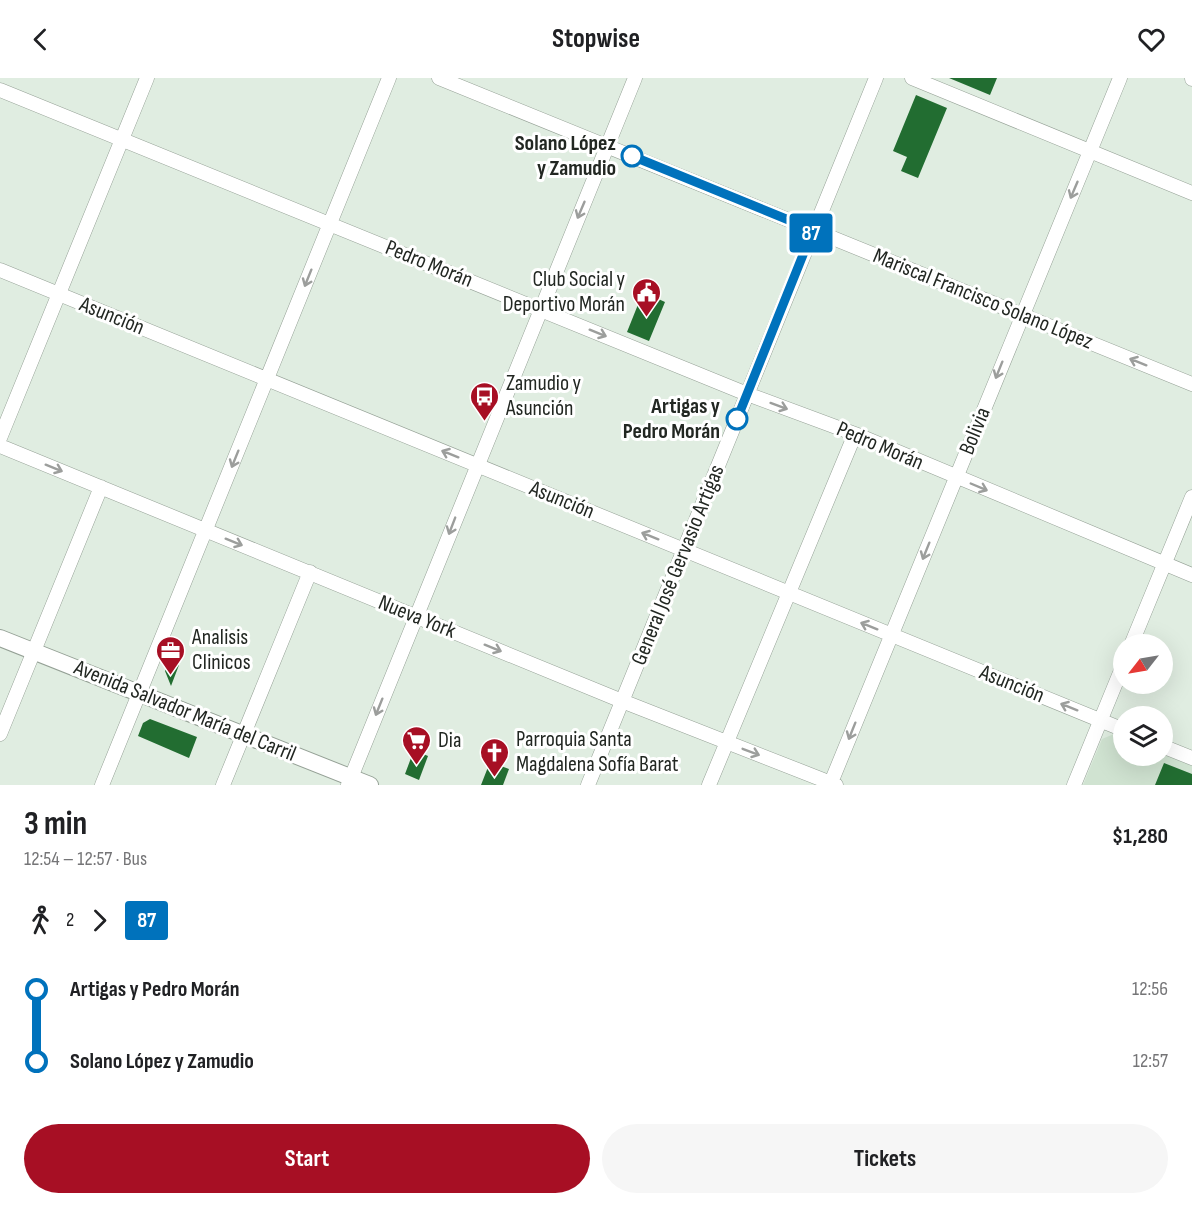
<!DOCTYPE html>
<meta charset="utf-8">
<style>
:root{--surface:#fff;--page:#f6f6f6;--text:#202124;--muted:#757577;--accent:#a70f24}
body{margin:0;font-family:"Sofia Sans Condensed",sans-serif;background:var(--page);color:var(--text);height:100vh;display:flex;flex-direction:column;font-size:22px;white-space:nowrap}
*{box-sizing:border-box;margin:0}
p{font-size:20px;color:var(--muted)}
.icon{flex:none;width:33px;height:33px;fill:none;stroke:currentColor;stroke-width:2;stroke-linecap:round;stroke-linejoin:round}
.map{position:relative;height:707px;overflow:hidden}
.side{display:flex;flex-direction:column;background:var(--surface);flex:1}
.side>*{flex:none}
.badge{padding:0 12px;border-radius:4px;font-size:21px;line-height:39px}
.needle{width:39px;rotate:239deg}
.buttons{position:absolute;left:1113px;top:556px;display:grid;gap:12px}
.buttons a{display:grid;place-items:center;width:60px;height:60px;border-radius:50%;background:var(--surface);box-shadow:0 6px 24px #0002;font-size:30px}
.map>.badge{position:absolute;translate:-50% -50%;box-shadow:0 0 0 3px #fff}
.legs{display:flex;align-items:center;gap:9px;height:66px;padding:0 24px;font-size:20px}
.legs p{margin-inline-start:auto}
.head{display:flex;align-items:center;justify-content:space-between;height:102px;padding:0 24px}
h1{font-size:33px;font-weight:700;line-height:45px}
.cta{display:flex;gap:12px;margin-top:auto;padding:12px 24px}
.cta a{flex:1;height:69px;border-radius:36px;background:var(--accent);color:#fff;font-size:24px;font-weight:700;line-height:69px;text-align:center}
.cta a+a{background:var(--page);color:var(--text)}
ul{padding:0 24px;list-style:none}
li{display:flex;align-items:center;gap:21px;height:72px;font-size:22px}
li i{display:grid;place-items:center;width:9px;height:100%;margin:0 8px;background:currentColor}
li i::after{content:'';width:15px;height:15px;margin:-8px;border:4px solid;border-radius:50%;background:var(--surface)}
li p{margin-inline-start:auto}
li:first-child i{background:linear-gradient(#0000 50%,currentColor 0)}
li:last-child i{background:linear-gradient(currentColor 50%,#0000 0)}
header{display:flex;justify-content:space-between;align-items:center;height:78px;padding:0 24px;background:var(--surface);font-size:27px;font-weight:700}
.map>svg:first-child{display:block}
.built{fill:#d0e3d1}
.building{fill:#226d31}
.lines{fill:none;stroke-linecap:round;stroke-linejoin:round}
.minor-casing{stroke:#95a196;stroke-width:15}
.major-casing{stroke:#95a196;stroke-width:18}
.minor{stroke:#fff;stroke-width:14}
.major{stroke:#fff;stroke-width:16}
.oneway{stroke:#9c9e9c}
.line-1-casing{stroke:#fff;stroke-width:14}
.line-1{stroke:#0072bc;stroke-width:9}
.stop-1-dot{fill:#fff;stroke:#0072bc;stroke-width:3}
.labels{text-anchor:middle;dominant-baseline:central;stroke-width:6;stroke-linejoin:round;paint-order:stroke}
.stop-label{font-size:22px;font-weight:bold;fill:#222722;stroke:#fff;text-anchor:end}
.street-label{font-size:22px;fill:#222722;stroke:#fff}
.poi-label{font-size:22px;fill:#222722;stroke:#fff;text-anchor:start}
</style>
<header><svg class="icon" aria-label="back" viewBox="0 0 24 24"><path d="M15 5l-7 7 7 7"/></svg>Stopwise<svg class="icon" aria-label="heart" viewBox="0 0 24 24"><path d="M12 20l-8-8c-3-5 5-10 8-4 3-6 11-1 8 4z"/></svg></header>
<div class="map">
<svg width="1192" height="707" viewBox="0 0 1192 707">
<rect width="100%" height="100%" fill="#e0ede1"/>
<!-- built -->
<path class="built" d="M1114,656L1123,660L1124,678H1162L1163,676L1192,688V707H1083L1102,661Z"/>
<!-- building -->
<path class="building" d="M949,0H997L990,17Z
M916,17L947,30L918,100L901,93L907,79L893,73Z
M643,214L665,224L649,263L627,254Z
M169,583L179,587L171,608L165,593Z
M150,641L197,659L189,680L138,658L143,645Z
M414,672L428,678L419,702L405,696Z
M490,684L509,691L503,707H481Z
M1164,685L1192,696V707H1155Z"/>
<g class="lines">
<defs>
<path id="minor" d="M439,0L1192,306
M912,0L1192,115
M1192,0V1
M0,12L747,316L855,356L1192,497
M0,192L1124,652
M0,360L147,0
M0,368L622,623L836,707
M1131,567L1192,419
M0,656L101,409
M1162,668L1192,680
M102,707L389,0
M223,707L310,494
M348,707L635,0
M588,707L876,0
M709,707L855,356
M830,707L1120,0
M1074,707L1124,585"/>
<path id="major" d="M0,560L370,707"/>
</defs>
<!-- minor casing -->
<use href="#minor" class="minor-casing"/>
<!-- major casing -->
<use href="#major" class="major-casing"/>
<!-- minor -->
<use href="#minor" class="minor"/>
<!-- major -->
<use href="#major" class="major"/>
</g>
<!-- one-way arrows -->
<defs><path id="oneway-shaft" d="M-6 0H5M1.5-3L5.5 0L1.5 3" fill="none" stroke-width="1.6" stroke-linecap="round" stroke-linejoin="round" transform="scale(1.5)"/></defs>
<g class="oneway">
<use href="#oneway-shaft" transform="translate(1074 112) rotate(113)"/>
<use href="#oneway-shaft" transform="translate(581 132) rotate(113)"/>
<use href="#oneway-shaft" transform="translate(308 200) rotate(112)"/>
<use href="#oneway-shaft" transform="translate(598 255) rotate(22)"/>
<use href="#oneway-shaft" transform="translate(1138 284) rotate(-158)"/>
<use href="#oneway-shaft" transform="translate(999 292) rotate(112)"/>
<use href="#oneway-shaft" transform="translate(779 328) rotate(20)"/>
<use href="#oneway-shaft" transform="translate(450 376) rotate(-158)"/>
<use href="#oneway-shaft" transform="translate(235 381) rotate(112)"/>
<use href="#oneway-shaft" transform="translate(54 390) rotate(22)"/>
<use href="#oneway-shaft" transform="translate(979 409) rotate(23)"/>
<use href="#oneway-shaft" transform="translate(452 448) rotate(111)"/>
<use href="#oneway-shaft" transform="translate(650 458) rotate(-158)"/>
<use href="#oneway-shaft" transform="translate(234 464) rotate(22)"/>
<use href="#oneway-shaft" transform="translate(926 473) rotate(112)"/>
<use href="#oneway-shaft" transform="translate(869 548) rotate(-158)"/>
<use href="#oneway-shaft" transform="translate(493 570) rotate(22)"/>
<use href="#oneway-shaft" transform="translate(379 629) rotate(112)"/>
<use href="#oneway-shaft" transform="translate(1069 629) rotate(-158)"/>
<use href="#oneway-shaft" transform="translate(852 653) rotate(112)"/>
<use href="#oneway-shaft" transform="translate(751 674) rotate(21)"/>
</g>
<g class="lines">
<defs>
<path id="line-1" d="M632,78L813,152L737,341"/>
</defs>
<!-- line-1 casing -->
<use href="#line-1" class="line-1-casing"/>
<!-- line-1 -->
<use href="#line-1" class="line-1"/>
</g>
<!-- icons -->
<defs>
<symbol id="civic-pin" viewBox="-11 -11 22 30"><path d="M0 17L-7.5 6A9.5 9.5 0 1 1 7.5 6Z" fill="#a70f24" stroke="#fff"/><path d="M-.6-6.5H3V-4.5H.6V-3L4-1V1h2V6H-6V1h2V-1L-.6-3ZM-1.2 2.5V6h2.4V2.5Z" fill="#fff"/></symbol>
<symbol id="bus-pin" viewBox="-11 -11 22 30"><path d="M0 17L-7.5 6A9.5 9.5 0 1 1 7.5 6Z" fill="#a70f24" stroke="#fff"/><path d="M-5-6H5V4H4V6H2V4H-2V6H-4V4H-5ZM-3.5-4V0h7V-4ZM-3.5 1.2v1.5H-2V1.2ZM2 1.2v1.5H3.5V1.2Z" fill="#fff"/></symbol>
<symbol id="office-pin" viewBox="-11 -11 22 30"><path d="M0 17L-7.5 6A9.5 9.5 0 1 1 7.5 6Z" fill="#a70f24" stroke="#fff"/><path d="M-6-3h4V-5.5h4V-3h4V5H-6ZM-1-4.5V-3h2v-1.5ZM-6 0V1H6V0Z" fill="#fff"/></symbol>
<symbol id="supermarket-pin" viewBox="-11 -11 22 30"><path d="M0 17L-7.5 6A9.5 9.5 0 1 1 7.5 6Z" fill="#a70f24" stroke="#fff"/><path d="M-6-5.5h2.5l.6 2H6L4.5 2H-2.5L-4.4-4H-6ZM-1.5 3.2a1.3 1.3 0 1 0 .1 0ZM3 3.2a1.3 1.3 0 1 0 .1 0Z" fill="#fff"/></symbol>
<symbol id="church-pin" viewBox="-11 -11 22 30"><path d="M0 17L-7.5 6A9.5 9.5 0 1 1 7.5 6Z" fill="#a70f24" stroke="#fff"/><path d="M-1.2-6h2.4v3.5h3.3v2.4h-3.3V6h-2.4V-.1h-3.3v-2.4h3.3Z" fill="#fff"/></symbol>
</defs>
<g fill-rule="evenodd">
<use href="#civic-pin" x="630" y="198" width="33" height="45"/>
<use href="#bus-pin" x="468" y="302" width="33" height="45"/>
<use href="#office-pin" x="154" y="556" width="33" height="45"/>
<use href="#supermarket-pin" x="400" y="646" width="33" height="45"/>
<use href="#church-pin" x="478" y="658" width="33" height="45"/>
</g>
<!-- markers -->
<g class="stop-1-dot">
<circle cx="632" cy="78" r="10"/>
<circle cx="737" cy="341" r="10"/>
</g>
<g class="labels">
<!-- stop labels -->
<g class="stop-label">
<text x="616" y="65">Solano López<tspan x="616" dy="25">y Zamudio</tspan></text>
<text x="720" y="328">Artigas y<tspan x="720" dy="25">Pedro Morán</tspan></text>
</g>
<!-- street labels -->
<g class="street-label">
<text transform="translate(429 186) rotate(22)">Pedro Morán</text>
<text transform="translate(983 221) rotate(22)">Mariscal Francisco Solano López</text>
<text transform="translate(112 238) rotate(22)">Asunción</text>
<text transform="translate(975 353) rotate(-68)">Bolivia</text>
<text transform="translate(880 368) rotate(23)">Pedro Morán</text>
<text transform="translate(562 422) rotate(22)">Asunción</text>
<text transform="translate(678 487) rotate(-68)">General José Gervasio Artigas</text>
<text transform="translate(417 539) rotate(22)">Nueva York</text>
<text transform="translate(1012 606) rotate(22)">Asunción</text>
<text transform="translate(185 633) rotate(22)">Avenida Salvador María del Carril</text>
</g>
<!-- poi labels -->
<g class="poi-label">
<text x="625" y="201" text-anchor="end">Club Social y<tspan x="625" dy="25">Deportivo Morán</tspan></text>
<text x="506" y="305">Zamudio y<tspan x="506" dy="25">Asunción</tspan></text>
<text x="192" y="559">Analisis<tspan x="192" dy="25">Clinicos</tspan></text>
<text x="516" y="661">Parroquia Santa<tspan x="516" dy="25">Magdalena Sofía Barat</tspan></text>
<text x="438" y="662">Dia</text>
</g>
</g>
</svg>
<div class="buttons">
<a><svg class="needle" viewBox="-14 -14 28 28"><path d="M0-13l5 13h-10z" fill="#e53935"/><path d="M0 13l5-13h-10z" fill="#757577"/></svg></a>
<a><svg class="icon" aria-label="layers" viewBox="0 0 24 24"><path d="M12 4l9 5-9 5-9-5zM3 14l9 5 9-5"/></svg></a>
</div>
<b class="badge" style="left:811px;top:155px;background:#0072bc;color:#fff">87</b>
</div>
<section class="side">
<div class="head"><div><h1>3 min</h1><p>12:54 – 12:57 · Bus</p></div><b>$1,280</b></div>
<div class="legs"><svg class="icon" aria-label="walk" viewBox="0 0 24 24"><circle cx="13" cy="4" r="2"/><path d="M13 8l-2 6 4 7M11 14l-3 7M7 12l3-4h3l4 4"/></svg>2<svg class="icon" aria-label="forward" viewBox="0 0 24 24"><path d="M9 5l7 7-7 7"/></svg><b class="badge" style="background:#0072bc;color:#fff">87</b></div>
<ul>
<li><i style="color:#0072bc"></i><b>Artigas y Pedro Morán</b><p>12:56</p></li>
<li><i style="color:#0072bc"></i><b>Solano López y Zamudio</b><p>12:57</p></li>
</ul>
<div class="cta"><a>Start</a><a>Tickets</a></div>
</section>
